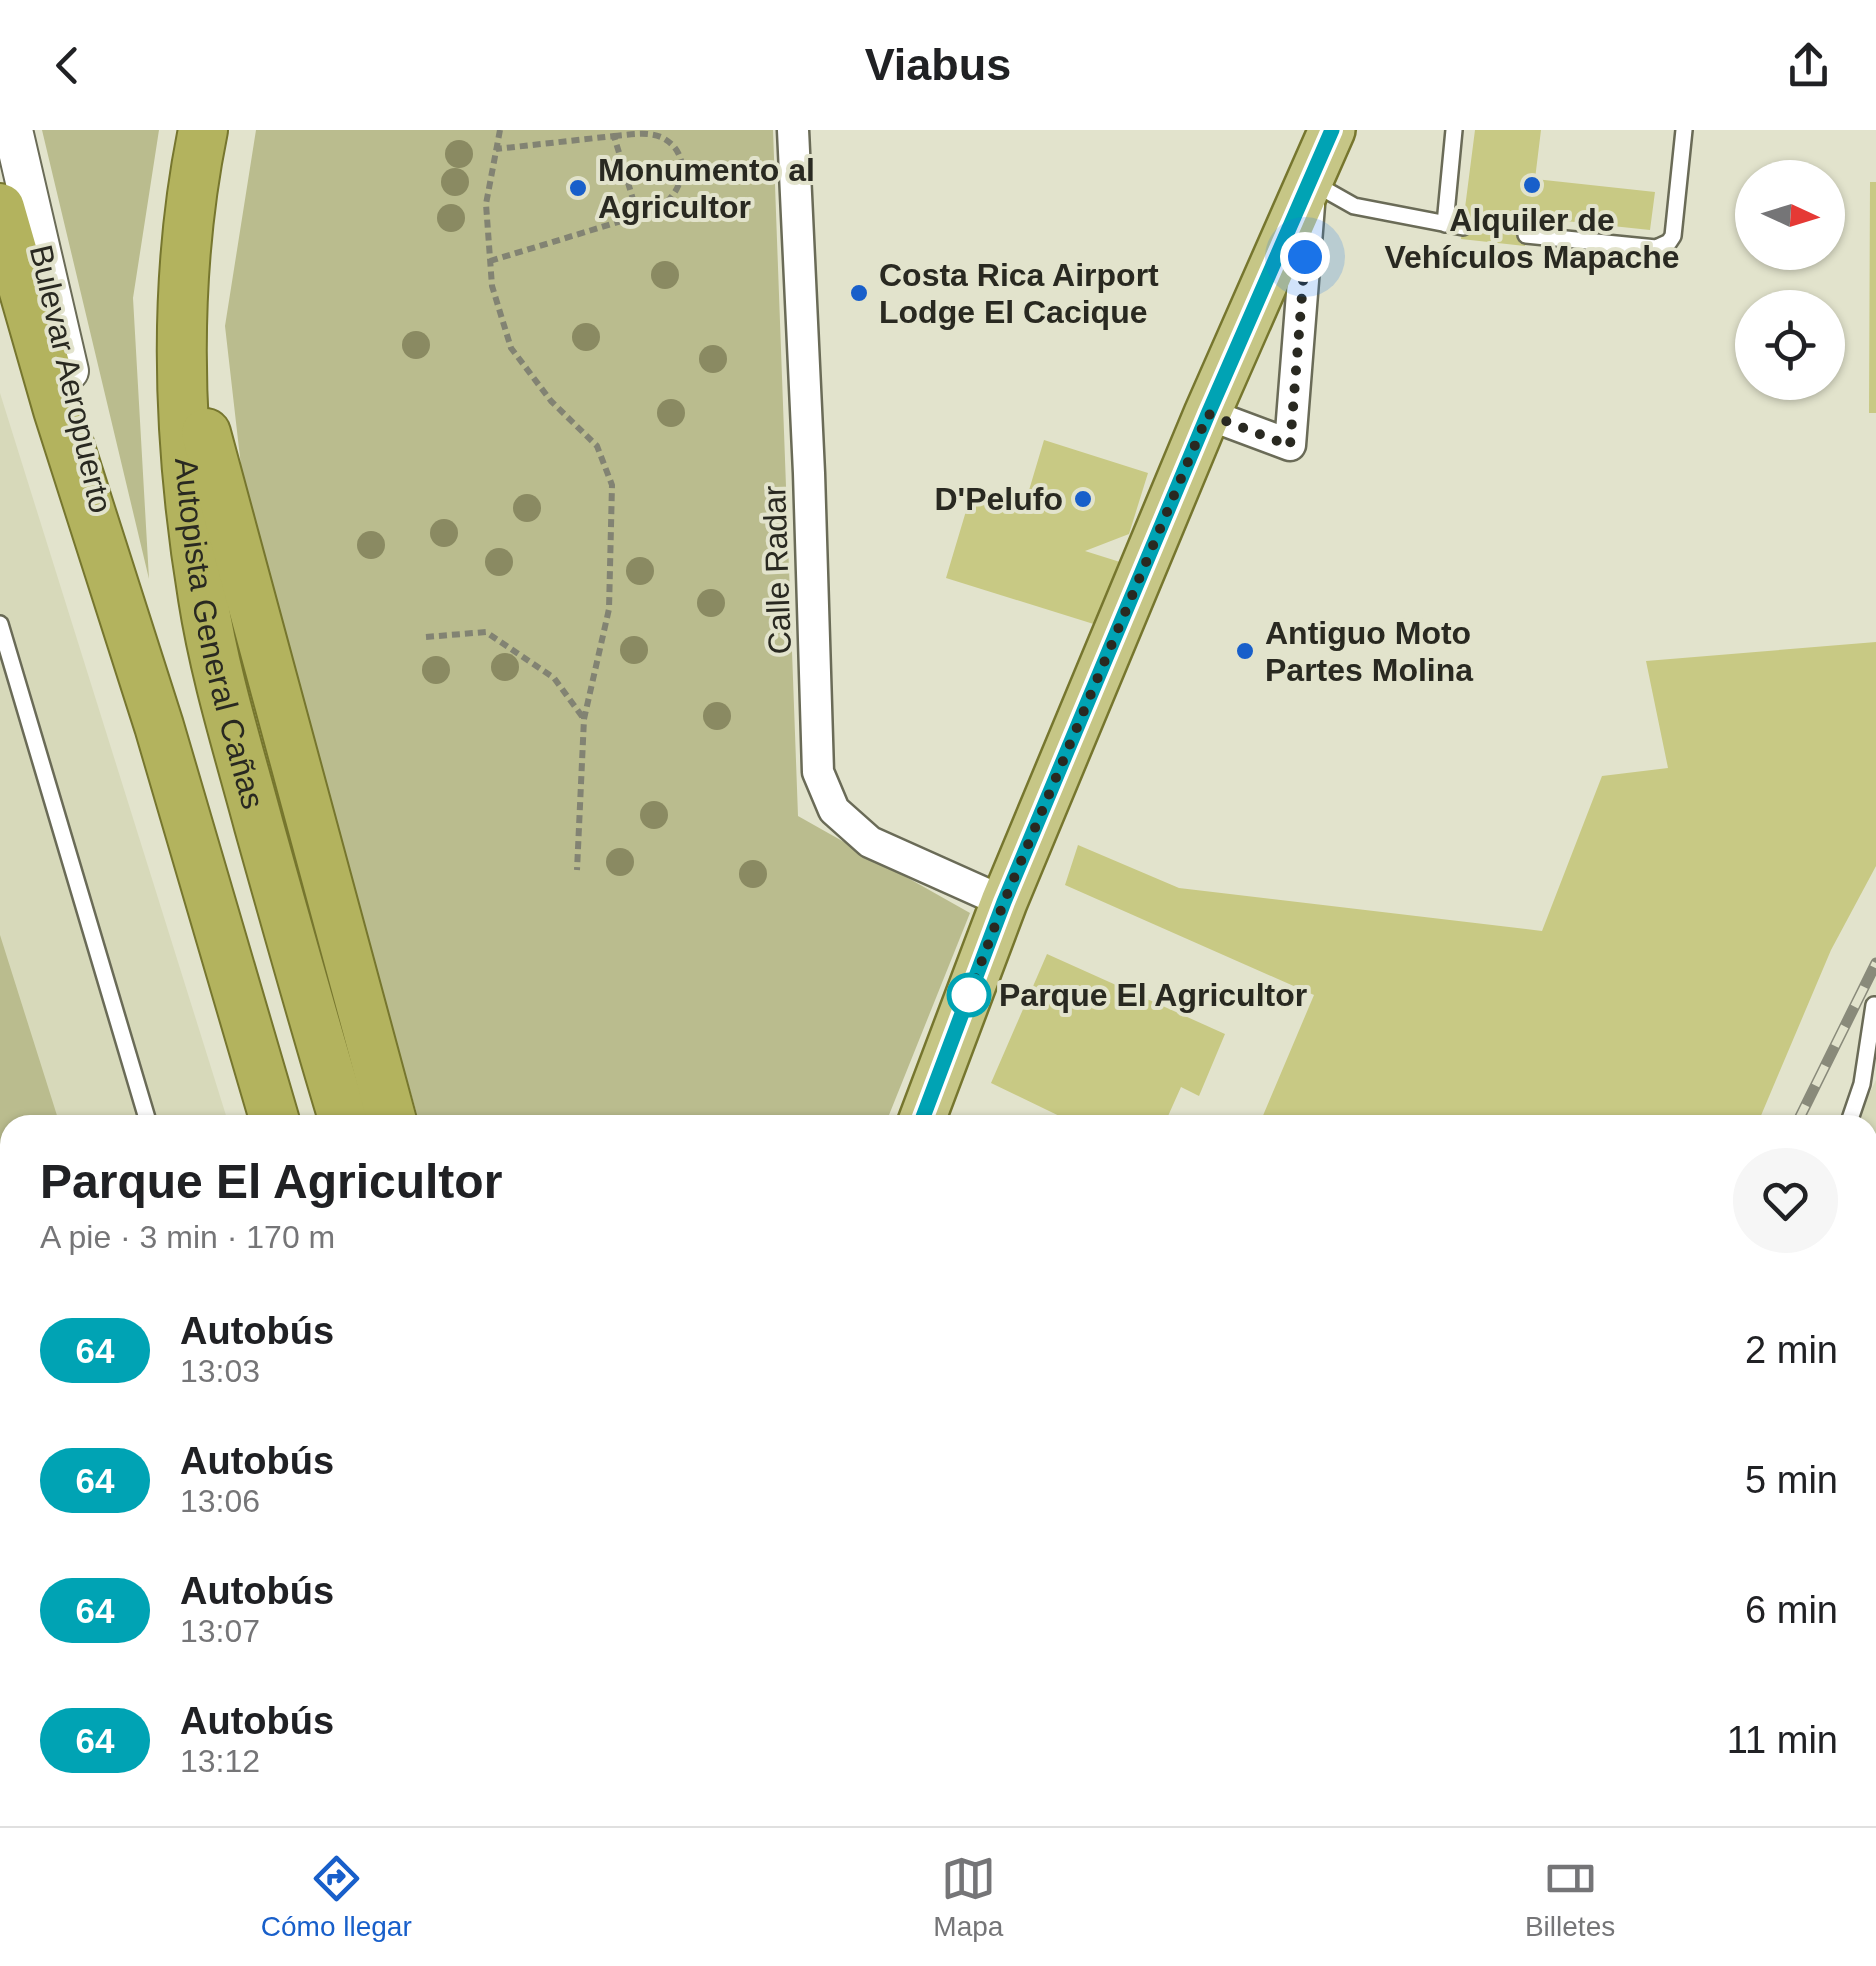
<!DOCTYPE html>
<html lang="es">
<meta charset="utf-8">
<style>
:root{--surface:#fff;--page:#f6f6f6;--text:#202124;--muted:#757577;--line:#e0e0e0;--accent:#185fca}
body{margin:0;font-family:Arial,sans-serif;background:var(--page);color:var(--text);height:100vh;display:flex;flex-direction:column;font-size:38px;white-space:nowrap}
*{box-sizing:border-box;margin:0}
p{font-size:32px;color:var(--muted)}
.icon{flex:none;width:55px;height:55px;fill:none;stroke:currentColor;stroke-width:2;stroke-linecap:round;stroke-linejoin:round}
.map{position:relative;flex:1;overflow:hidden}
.drawer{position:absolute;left:0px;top:985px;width:1878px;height:712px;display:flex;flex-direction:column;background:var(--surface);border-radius:30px 30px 0 0;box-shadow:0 2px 8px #0004}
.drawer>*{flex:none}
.badge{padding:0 20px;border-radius:32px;font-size:35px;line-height:65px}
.needle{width:65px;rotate:94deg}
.tools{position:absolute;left:1735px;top:30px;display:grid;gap:20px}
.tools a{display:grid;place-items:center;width:110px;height:110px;border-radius:50%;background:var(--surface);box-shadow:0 2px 8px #0004;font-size:50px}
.you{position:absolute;width:50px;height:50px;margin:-25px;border:8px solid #fff;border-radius:50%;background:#1a73e8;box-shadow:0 0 0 15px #1a73e833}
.map>.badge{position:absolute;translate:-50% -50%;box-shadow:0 0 0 5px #fff}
.round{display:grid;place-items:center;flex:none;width:105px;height:105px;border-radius:52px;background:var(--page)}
.headline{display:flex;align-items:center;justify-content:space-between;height:170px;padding:0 40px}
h1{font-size:48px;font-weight:800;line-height:75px}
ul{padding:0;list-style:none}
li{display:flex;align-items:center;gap:30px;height:130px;padding:0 40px}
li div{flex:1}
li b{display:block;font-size:38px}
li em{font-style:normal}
li .badge{min-width:110px;font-weight:700;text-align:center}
header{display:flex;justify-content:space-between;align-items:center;height:130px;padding:0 40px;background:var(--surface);font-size:45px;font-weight:800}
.menu{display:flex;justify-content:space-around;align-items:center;height:140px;border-top:2px solid var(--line);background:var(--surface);font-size:28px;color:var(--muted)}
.menu a{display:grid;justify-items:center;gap:5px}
.menu .active{color:var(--accent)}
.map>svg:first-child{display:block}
.built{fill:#d7d9ba}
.green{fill:#babc8e}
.building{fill:#c8c984}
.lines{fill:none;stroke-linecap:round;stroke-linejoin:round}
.service-casing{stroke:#6a6b57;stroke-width:20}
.minor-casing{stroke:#6a6b57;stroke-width:35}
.tertiary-casing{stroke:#6a6b57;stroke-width:42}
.primary-casing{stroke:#76762e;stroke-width:50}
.trunk-casing{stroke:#76762e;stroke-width:52}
.path{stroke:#828373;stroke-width:6;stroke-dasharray:8 5;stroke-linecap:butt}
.service{stroke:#fff;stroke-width:15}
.minor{stroke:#fff;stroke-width:30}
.tertiary{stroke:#fff;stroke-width:38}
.primary{stroke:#c6c686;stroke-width:45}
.trunk{stroke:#b3b35e;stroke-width:48}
.rail-casing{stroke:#898a7a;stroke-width:11}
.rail{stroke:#e2e3cc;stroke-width:8;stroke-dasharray:22;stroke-linecap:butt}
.tree{fill:#8a8a62}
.line-casing{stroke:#fff;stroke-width:22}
.line{stroke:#00a3b4;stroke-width:15}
.walk{stroke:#292921;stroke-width:10;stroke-dasharray:0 18}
.poi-dot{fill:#185fca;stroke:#e2e3cc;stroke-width:4}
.stop-dot{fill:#fff;stroke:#00a3b4;stroke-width:5}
.labels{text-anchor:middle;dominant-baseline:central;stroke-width:8;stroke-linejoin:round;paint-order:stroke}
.poi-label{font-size:32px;font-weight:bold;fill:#292921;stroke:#e2e3cc;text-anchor:start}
.street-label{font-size:32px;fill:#292921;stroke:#e2e3cc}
.stop-label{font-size:32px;font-weight:bold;fill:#292921;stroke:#e2e3cc;text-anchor:start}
</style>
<header><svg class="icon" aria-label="back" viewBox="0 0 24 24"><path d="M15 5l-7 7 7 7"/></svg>Viabus<svg class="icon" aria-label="share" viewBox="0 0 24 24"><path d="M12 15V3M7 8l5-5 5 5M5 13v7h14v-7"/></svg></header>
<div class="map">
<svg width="1876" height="1696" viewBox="0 0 1876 1696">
<rect width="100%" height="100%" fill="#e2e3cc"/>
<!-- built -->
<path class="built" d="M0,263L229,995H10V1688H376L377,1696H0Z
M1876,950V1477L1868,1476V995H1854Z"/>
<!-- green -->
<path class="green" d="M42,0H159L133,168L149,449Z
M256,0H773L798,686L970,783L885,995H420L246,380L225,196Z
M0,805L60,995H10V1566L0,1533Z
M47,1688H376L377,1696H50Z
M640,1688H733V1696H643Z"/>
<!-- building -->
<path class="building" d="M1475,0H1541L1535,49L1655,62L1650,100L1528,87L1525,116L1461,109Z
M1870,52H1876V283H1869Z
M1044,310L1148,343L1129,404L1085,421L1120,432L1100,496L946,448L972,361L1024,377Z
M1876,512V736L1831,820L1757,995H1259L1314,865L1065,755L1078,715L1179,758L1542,801L1602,646L1668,638L1646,531Z
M1047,824L1225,904L1199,966L1181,957L1164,995H1078L991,953Z
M1156,1688H1475L1472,1696H1265L1268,1688L1249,1696H1160Z"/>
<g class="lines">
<defs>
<path id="service" d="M1315,54L1354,76L1463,97
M1445,94L1454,0
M1526,105L1656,118L1669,112L1673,106L1684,0
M0,494L149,995
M1848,995L1862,954L1874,875
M315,1688L316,1696
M912,1688V1696
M1612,1696L1614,1688"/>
<path id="minor" d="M793,0L809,343L818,642L834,680L870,712L1004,772
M1207,284L1290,315L1309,75"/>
<path id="tertiary" d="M13,0L69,241"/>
<path id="primary" d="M920,995L1004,772L1207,284L1332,0
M807,1688L819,1696"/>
<g id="trunk">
<path id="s1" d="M203,0C172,152 178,315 203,468C215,545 239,621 259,696C287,796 315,896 345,995"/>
<path d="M0,78L58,280L159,596L276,995"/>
<path d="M206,303L393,995"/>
<path d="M431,1688L432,1696"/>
<path d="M489,1688L491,1696"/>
<path d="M618,1688L620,1696"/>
</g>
</defs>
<!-- service casing -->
<use href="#service" class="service-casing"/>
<!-- minor casing -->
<use href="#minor" class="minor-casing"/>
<!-- tertiary casing -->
<use href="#tertiary" class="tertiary-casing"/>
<!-- primary casing -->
<use href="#primary" class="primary-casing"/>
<!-- trunk casing -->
<use href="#trunk" class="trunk-casing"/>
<!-- path -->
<path class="path" d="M500,0L486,74L492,156L511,218L551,271L597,316L612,355L609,479L584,589L577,740
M614,6C629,5 646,1 661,7C692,22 686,60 660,77C654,81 645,83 638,86
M490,131L638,86L614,6L496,19
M426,507L486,502L554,548L584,589"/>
<!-- service -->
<use href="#service" class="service"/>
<!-- minor -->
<use href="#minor" class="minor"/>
<!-- tertiary -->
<use href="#tertiary" class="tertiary"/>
<!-- primary -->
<use href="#primary" class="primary"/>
<!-- trunk -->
<use href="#trunk" class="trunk"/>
<defs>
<path id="rail" d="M1796,995L1876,833
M1596,1696L1598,1688"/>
</defs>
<!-- rail casing -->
<use href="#rail" class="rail-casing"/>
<!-- rail -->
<use href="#rail" class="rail"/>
</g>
<!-- trees -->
<g class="tree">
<circle cx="459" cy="24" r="14"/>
<circle cx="455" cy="52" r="14"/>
<circle cx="451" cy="88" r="14"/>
<circle cx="665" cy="145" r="14"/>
<circle cx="586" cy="207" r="14"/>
<circle cx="416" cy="215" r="14"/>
<circle cx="713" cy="229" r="14"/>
<circle cx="671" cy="283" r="14"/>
<circle cx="527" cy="378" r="14"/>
<circle cx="444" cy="403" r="14"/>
<circle cx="371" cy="415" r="14"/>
<circle cx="499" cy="432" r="14"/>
<circle cx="640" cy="441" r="14"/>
<circle cx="711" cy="473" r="14"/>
<circle cx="634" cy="520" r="14"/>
<circle cx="505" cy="537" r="14"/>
<circle cx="436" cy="540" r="14"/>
<circle cx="717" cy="586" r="14"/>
<circle cx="654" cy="685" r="14"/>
<circle cx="620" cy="732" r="14"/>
<circle cx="753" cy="744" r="14"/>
</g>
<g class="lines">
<defs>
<path id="line" d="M920,995L1004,772L1208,284L1332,0"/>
</defs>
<!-- line casing -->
<use href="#line" class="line-casing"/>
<!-- line -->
<use href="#line" class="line"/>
<!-- walk -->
<path class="walk" d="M969,865L1004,772L1208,284L1290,316L1305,127"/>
</g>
<!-- markers -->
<g class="poi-dot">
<circle cx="1532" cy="55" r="10"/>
<circle cx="578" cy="58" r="10"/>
<circle cx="859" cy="163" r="10"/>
<circle cx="1083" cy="369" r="10"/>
<circle cx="1245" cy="521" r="10"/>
</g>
<circle class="stop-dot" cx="969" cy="865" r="20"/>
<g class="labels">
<!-- poi labels -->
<g class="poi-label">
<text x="598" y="40">Monumento al<tspan x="598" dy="37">Agricultor</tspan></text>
<text x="1532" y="90" text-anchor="middle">Alquiler de<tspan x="1532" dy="37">Vehículos Mapache</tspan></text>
<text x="879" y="145">Costa Rica Airport<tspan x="879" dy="37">Lodge El Cacique</tspan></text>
<text x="1063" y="369" text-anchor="end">D'Pelufo</text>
<text x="1265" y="503">Antiguo Moto<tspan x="1265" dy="37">Partes Molina</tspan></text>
</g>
<!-- street labels -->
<g class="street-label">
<text transform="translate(71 249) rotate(77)">Bulevar Aeropuerto</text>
<text transform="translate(777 440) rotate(-92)">Calle Radar</text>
<text stroke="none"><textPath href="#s1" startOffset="508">Autopista General Cañas</textPath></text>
</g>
<!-- stop labels -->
<g class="stop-label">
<text x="999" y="865">Parque El Agricultor</text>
</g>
</g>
</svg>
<div class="tools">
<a><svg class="needle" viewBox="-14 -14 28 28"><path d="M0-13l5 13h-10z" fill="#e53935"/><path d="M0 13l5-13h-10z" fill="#757577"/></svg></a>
<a><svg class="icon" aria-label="locate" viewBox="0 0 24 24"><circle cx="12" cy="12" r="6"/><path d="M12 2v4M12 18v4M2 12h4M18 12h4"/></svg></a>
</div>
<div class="you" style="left:1305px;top:127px"></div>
<section class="drawer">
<div class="headline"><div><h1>Parque El Agricultor</h1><p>A pie · 3 min · 170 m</p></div><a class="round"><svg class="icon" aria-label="heart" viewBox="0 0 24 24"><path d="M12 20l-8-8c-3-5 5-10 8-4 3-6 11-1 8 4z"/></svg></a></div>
<ul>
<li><span class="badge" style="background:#00a3b4;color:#fff">64</span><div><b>Autobús</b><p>13:03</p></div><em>2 min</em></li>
<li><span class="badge" style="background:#00a3b4;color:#fff">64</span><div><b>Autobús</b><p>13:06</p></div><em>5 min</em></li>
<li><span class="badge" style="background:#00a3b4;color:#fff">64</span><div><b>Autobús</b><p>13:07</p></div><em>6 min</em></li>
<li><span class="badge" style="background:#00a3b4;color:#fff">64</span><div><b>Autobús</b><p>13:12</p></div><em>11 min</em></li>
</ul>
</section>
</div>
<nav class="menu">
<a class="active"><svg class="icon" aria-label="directions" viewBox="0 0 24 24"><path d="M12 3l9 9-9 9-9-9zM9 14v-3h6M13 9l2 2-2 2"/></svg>Cómo llegar</a>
<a><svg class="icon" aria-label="map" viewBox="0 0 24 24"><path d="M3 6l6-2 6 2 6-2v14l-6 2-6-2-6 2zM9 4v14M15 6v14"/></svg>Mapa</a>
<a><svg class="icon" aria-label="tickets" viewBox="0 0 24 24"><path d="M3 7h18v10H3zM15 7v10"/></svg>Billetes</a>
</nav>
